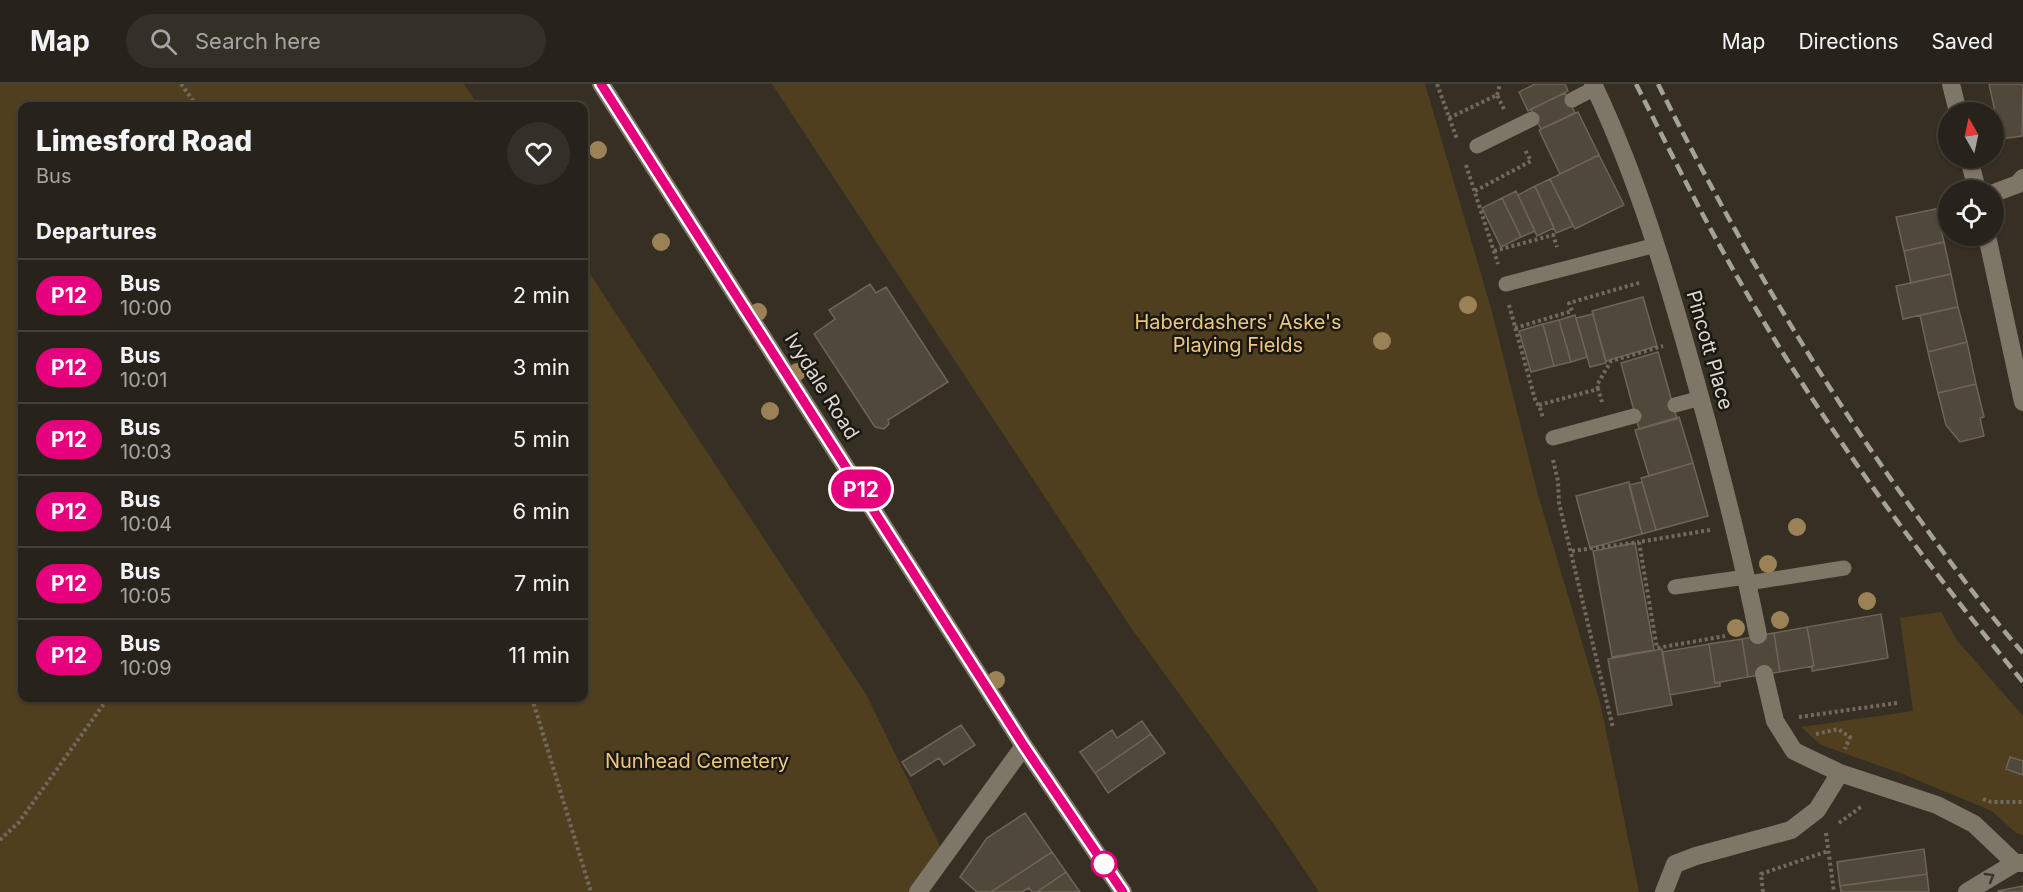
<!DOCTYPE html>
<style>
:root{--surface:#28231a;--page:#342f27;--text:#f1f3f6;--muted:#a5a4a2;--line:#444039}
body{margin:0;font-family:Inter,sans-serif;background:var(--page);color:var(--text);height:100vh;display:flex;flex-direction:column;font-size:22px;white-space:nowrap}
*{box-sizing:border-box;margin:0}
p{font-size:20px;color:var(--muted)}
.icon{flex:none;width:33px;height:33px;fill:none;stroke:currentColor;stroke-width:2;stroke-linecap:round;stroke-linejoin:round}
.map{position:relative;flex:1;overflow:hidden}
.drawer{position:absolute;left:18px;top:18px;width:570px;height:600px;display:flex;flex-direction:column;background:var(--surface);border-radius:12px;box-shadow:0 2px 4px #0004,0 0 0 2px var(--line)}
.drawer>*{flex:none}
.badge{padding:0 12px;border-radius:20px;font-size:21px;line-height:39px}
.needle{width:39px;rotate:351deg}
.tools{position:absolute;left:1938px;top:18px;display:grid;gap:12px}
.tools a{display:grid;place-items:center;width:66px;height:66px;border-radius:50%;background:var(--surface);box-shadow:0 2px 4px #0004,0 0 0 2px var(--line);font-size:30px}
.map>.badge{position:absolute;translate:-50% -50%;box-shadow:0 0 0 3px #fff}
h2{padding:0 18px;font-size:22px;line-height:54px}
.round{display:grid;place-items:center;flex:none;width:63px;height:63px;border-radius:32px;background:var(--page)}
.headline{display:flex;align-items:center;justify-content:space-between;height:102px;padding:0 18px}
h1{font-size:28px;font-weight:800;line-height:45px}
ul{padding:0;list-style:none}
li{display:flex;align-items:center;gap:18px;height:72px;padding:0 18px;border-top:2px solid var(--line)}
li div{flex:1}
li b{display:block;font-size:22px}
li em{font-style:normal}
li .badge{min-width:66px;font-weight:700;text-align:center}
header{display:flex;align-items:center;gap:36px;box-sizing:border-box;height:84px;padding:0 30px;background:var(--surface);border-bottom:2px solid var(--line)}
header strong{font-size:28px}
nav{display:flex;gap:33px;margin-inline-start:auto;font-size:21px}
.search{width:420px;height:54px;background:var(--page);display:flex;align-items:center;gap:15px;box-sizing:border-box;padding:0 21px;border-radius:33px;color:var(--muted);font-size:22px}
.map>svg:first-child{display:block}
.green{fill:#503f1f}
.building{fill:#50483b;stroke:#6d6557;stroke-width:1.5}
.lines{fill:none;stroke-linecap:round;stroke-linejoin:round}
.street-tunnel{stroke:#4f483d;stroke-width:18;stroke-dasharray:18 9;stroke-linecap:butt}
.path{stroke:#716a60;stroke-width:4;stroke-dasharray:3 3;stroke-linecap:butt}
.lane{stroke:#7e7667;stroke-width:15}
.street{stroke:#7e7667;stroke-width:18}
.secondary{stroke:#7e7667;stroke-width:18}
.rail{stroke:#a7a299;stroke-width:4.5;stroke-dasharray:12 6;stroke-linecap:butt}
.tree{fill:#9b8256}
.oneway{stroke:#39342c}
.line-casing{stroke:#fff;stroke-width:14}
.line{stroke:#e6007e;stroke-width:9}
.stop-dot{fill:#fff;stroke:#e6007e;stroke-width:3}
.labels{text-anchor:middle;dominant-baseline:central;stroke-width:5;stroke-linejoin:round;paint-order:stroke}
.park-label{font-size:20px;fill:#edc680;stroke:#1b1812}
.street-label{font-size:20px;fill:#dcd7cf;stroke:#1b1812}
</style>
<header>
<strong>Map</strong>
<div class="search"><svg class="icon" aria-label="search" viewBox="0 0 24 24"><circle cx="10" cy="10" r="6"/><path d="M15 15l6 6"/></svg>Search here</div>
<nav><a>Map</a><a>Directions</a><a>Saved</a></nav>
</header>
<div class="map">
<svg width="2023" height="808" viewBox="0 0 2023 808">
<rect width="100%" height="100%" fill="#362f23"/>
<!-- green -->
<path class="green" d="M0,0H464L479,22H22V614H584V181L866,610L944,770L915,808H0Z
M772,0H1425L1491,224L1538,411L1601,622L1639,808H1319L1273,739L1132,545Z
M1941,528L1956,555L2023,632V751L2016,749L1992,727L1900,689L1821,661L1801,643L1913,627L1900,534Z"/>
<!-- building -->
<path class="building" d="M1535,0H1565L1568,7L1528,27L1519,8Z
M1989,0H2023L2022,52L2001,55Z
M1565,9L1575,29L1541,45L1531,25Z
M1578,28L1599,71L1560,90L1539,46Z
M1599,71L1624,121L1575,145L1550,95Z
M1550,95L1573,142L1556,149L1535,102Z
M1535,102L1554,144L1537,152L1518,111Z
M1516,107L1535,147L1521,153L1502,114Z
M1502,114L1521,153L1501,163L1482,124Z
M1936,125L1944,158L1904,167L1896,133Z
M1944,158L1951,190L1911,199L1904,167Z
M1951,190L1958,223L1903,235L1896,202Z
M870,200L876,209L886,203L948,298L888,336L889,340L884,345L875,343L814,250L835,235L829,226Z
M1643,213L1657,262L1606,277L1592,227Z
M1958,223L1967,258L1928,268L1920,231Z
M1593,230L1606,279L1590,283L1576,234Z
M1575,231L1587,273L1571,278L1559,236Z
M1559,236L1571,278L1554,282L1543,240Z
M1543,240L1554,282L1531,288L1519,247Z
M1967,258L1976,300L1938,309L1928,268Z
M1658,268L1677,335L1639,345L1621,279Z
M1976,300L1984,333L1980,334L1984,352L1960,358L1946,341L1938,309Z
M1679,333L1693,379L1649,392L1635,346Z
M1693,379L1708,432L1656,446L1641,394Z
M1629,398L1642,450L1590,464L1576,412Z
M1642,398L1656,446L1642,450L1629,401Z
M1635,459L1654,566L1612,573L1593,467Z
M1881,530L1888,574L1812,587V582H1814L1807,543Z
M1807,543L1814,582L1780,588L1774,549Z
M1774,549L1780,588L1748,593L1742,555Z
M1742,555L1748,593L1715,599L1709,560Z
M1709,560L1715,599H1720V602L1670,611L1662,568Z
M1662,565L1672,621L1618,631L1608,575Z
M1142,637L1151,650L1095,689L1080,668L1112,646L1117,654Z
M961,641L975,661L944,681L939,674L911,692L902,678Z
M1151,650L1165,669L1108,709L1095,689Z
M2010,673L2023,677V691L2006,685Z
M1025,729L1052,768L991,808H977L960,793L987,754Z
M1924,765L1927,790L1840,802L1837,778Z
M1052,768L1066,788L1037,808H1032L1029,804L1022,808H991Z
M1066,788L1080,808H1037Z
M1927,790L1929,808H1841L1840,802Z
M2023,802V808H1999L1998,807Z"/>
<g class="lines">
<!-- street-tunnel -->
<path class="street-tunnel" d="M1758,551L1764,590"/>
<!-- path -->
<path class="path" d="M181,0L197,22
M1437,0L1457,55
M1497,11L1500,0
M1449,34L1497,11L1504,25
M1466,81L1498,180
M1475,107L1531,77L1524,64
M1494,167L1553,151L1557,163
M1509,221L1536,319L1539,321L1543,334
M1515,244L1572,227L1569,219L1642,198
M1598,305L1597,301L1611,277L1663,262
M1539,321L1598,305L1602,318
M1553,376L1558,397L1559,419L1613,644
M1710,446L1639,458L1657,564L1725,552
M1572,467L1639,458
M532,614L591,808
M1799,633L1897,619
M1816,650L1838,645L1850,653L1845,665
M1983,715L1991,718H2023
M1839,739L1862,722
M1826,749L1834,808
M0,756L19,738L108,614
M1763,808L1761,790L1828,767"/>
<!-- lane -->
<path class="lane" d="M1572,16L1595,4
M1477,62L1532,35
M1506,200L1656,161
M1675,321L1701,314
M1553,354L1634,332
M1748,499L1844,484
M1675,503L1746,493"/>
<!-- street -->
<path class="street" d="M601,0L1024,662L1123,808
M1593,0C1637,92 1667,193 1694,291C1718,377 1741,464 1758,551
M1994,109L2018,100L2023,94
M1764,590L1775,637L1794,667L1840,689L1937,721L1974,740L2015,779
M918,808L1024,662
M1664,808L1675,780L1696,772L1791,746L1817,726L1840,689
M1967,808L2015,779H2023"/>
<!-- secondary -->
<path class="secondary" d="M1951,0L1958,28
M1969,74L1977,106
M1987,152L2023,318"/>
<!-- rail -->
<path class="rail" d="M1636,0C1668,63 1700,128 1735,189C1818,334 1917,470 2023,598
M1658,0C1734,152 1820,298 1920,436C1953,482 1986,527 2023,569"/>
</g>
<!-- trees -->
<g class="tree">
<circle cx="598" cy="66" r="9"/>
<circle cx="661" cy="158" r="9"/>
<circle cx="1468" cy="221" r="9"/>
<circle cx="758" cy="228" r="9"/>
<circle cx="1382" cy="257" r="9"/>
<circle cx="797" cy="288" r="9"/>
<circle cx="770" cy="327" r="9"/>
<circle cx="865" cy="392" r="9"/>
<circle cx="1797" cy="443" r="9"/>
<circle cx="1768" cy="480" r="9"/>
<circle cx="1867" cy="517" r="9"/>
<circle cx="1780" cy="536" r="9"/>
<circle cx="1736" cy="544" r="9"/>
<circle cx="996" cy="596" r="9"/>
</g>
<!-- one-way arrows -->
<defs><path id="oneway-chevron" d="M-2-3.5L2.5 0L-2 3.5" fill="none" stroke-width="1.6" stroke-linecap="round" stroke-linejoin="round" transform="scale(1.5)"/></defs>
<use class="oneway" href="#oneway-chevron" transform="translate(1990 793) rotate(-30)"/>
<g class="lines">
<defs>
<path id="line" d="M601,0L1024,662L1123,808"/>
</defs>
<!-- line casing -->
<use href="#line" class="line-casing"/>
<!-- line -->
<use href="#line" class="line"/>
</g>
<!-- markers -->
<circle class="stop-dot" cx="1104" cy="780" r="12"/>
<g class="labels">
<!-- park labels -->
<g class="park-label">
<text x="1238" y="238">Haberdashers' Aske's<tspan x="1238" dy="23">Playing Fields</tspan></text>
<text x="697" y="677">Nunhead Cemetery</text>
</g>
<!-- street labels -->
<g class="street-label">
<text transform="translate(1710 266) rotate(74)">Pincott Place</text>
<text transform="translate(822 302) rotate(58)">Ivydale Road</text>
</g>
</g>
</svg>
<div class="tools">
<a><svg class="needle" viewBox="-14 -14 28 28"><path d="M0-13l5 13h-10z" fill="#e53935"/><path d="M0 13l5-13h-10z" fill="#a5a4a2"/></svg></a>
<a><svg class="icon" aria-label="locate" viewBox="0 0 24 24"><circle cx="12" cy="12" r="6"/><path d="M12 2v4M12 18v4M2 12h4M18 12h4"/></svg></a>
</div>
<b class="badge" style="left:861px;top:405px;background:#e6007e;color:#fff">P12</b>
<section class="drawer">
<div class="headline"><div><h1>Limesford Road</h1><p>Bus</p></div><a class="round"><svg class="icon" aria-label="heart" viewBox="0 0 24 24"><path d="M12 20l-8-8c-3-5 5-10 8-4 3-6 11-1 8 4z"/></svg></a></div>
<h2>Departures</h2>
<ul>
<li><span class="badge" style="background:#e6007e;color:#fff">P12</span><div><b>Bus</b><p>10:00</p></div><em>2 min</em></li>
<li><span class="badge" style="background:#e6007e;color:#fff">P12</span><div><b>Bus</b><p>10:01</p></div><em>3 min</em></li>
<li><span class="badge" style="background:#e6007e;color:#fff">P12</span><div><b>Bus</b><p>10:03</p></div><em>5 min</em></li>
<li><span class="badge" style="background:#e6007e;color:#fff">P12</span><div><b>Bus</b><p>10:04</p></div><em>6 min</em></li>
<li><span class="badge" style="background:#e6007e;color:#fff">P12</span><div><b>Bus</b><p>10:05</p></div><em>7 min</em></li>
<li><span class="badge" style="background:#e6007e;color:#fff">P12</span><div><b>Bus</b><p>10:09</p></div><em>11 min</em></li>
</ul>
</section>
</div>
